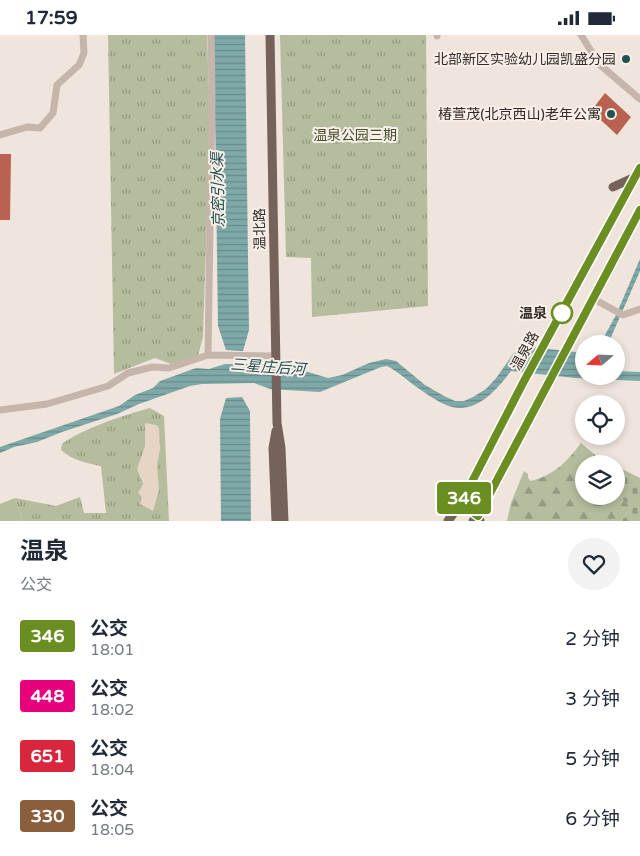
<!DOCTYPE html>
<html lang="zh">
<meta charset="utf-8">
<style>
:root{--surface:#fff;--page:#f2f2f3;--text:#1f2937;--muted:#747a83}
body{margin:0;font-family:"Varela Round","Noto Sans SC",sans-serif;background:var(--page);color:var(--text);height:100vh;display:flex;flex-direction:column;font-size:19px;white-space:nowrap}
*{box-sizing:border-box;margin:0}
p{font-size:16px;color:var(--muted)}
.icon{flex:none;width:28px;height:28px;fill:none;stroke:currentColor;stroke-width:2;stroke-linecap:round;stroke-linejoin:round}
.map{position:relative;height:486px;overflow:hidden}
.panel{display:flex;flex-direction:column;background:var(--surface);flex:1}
.panel>*{flex:none}
.badge{padding:0 10px;border-radius:4px;font-size:18px;line-height:32px}
.needle{width:32px;rotate:251deg}
.buttons{position:absolute;left:575px;top:300px;display:grid;gap:10px}
.buttons a{display:grid;place-items:center;width:50px;height:50px;border-radius:50%;background:var(--surface);box-shadow:0 2px 8px #0003;font-size:25px}
.map>.badge{position:absolute;translate:-50% -50%;box-shadow:0 0 0 2px #fff}
.round{display:grid;place-items:center;flex:none;width:52px;height:52px;border-radius:26px;background:var(--page)}
.head{display:flex;align-items:center;justify-content:space-between;height:85px;padding:0 20px}
h1{font-size:24px;font-weight:700;line-height:38px}
ul{padding:0;list-style:none}
li{display:flex;align-items:center;gap:15px;height:60px;padding:0 20px}
li div{flex:1}
li b{display:block;font-size:19px}
li em{font-style:normal}
li .badge{min-width:55px;font-weight:700;text-align:center}
.status{display:flex;justify-content:space-between;align-items:center;height:35px;padding:0 25px;background:var(--surface);direction:ltr}
.status svg{height:14px;fill:currentColor}
.map>svg:first-child{display:block}
.grass{fill:#b5bd9e}
.forest{fill:url(#forest-firs)}
.cemetery{fill:url(#cemetery-stones)}
.park{fill:url(#park-tufts)}
.plaza{fill:#e6d5c5}
.water{fill:url(#water-rules)}
.building{fill:#b96250}
.lines{fill:none;stroke-linecap:round;stroke-linejoin:round}
.minor{stroke:#c6b5aa;stroke-width:7}
.major{stroke:#75625b;stroke-width:9}
.line-casing{stroke:#fff;stroke-width:11}
.line{stroke:#6b8e23;stroke-width:8}
.poi-dot{fill:#225151;stroke:#f7efe8;stroke-width:2}
.stop-dot{fill:#fff;stroke:#6b8e23;stroke-width:2.5}
.labels{text-anchor:middle;dominant-baseline:central;stroke-width:4;stroke-linejoin:round;paint-order:stroke}
.poi-label{font-size:14px;fill:#342b28;stroke:#f7efe8;text-anchor:end}
.park-label{font-size:14px;fill:#46502f;stroke:#f7efe8}
.street-label{font-size:14px;fill:#342b28;stroke:#f7efe8}
.stop-label{font-size:14px;font-weight:bold;fill:#342b28;stroke:#f7efe8;text-anchor:end}
.water-label{font-size:15px;font-style:italic;fill:#225151;stroke:#f7efe8}
</style>
<div class="status"><b>17:59</b><svg viewBox="0 0 49 12"><path d="M0 12V9h3v3zM5 12V6h3v6zM10 12V3h3v9zM15 12V0h3v12zM26 1h20v11H26zM47 4h2v5h-2z"/></svg></div>
<div class="map">
<svg width="640" height="486" viewBox="0 0 640 486">
<defs>
<pattern id="forest-firs" width="22" height="20" patternUnits="userSpaceOnUse" patternTransform="scale(1.25)"><rect width="22" height="20" fill="#b5bd9e"/><path d="M5 1l3.5 6h-7zM16 11l3.5 6h-7z" fill="#949a81"/></pattern>
<pattern id="cemetery-stones" width="16" height="16" patternUnits="userSpaceOnUse" patternTransform="scale(1.25)"><rect width="16" height="16" fill="#b5bd9e"/><path d="M2 7V4a2 2 0 0 1 4 0v3zM10 15v-3a2 2 0 0 1 4 0v3z" fill="#949a81"/></pattern>
<pattern id="park-tufts" width="24" height="20" patternUnits="userSpaceOnUse" patternTransform="scale(1.25)"><rect width="24" height="20" fill="#b5bd9e"/><path d="M3 7l-1-3M5 7V3M7 7l1-3M15 17l-1-3M17 17v-4M19 17l1-3" fill="none" stroke="#949a81"/></pattern>
<pattern id="water-rules" width="6" height="5" patternUnits="userSpaceOnUse" patternTransform="scale(1.25)"><rect width="6" height="5" fill="#7ea9a8"/><path d="M0 2.5h6" fill="none" stroke="#688a89"/></pattern>
</defs>
<rect width="100%" height="100%" fill="#efe5dc"/>
<!-- grass -->
<path class="grass" d="M15,463L23,486H0V469Z"/>
<!-- forest -->
<path class="forest" d="M581,408L599,423L601,429H584V461H616V457L631,473L621,486H507L511,468L524,436L528,439V443L531,446C554,440 567,427 581,408Z"/>
<!-- cemetery -->
<path class="cemetery" d="M616,431L640,443V486H621L631,473L616,457Z"/>
<!-- park -->
<path class="park" d="M108,0H207L210,90L203,302L198,321L171,329L155,323L114,339Z
M280,0H426L428,271L312,282L311,223L286,222Z
M150,373L164,381L169,486H23L15,463L56,471L80,462L84,478H106L101,431C87,428 73,426 61,415L62,409C79,395 127,379 150,373Z"/>
<!-- plaza -->
<path class="plaza" d="M145,388L156,390L159,393L160,414L157,430L159,455L153,476L140,469L142,462L138,458L143,449L137,434L145,411Z"/>
<!-- water -->
<path class="water" d="M214,0H245L249,295L243,316L226,315L218,291Z
M640,224V236L608,309H600L616,280Z
M523,311L584,318V341H616V336L640,337V346L575,343L511,336C499,352 482,373 460,373C445,373 427,359 415,351C406,344 397,336 387,331L381,332L320,357L270,354L254,348L202,349L190,351L139,369L117,379L62,397L37,407L14,412L0,418V412L119,371L135,360L153,353L160,346L196,333L209,334L225,329H262L270,332L295,333L328,343L342,340L369,328L386,324L396,326L425,350L444,361L455,366H464L473,362L486,354L497,342L513,319Z
M242,362L250,376L251,486H221L220,384L226,363Z"/>
<!-- building -->
<path class="building" d="M605,58L631,82L617,100L591,76Z
M0,119H11L10,185H0Z"/>
<g class="lines">
<!-- minor -->
<path class="minor" d="M437,0V1
M581,0L599,29L640,64
M0,100L27,92L40,93L53,78L57,50L79,30L84,18L83,0
M592,263L623,280L640,274
M208,320L212,61L211,0
M0,375L47,369L108,351L128,338L152,332L169,333L208,320L276,321"/>
<!-- major -->
<path class="major" d="M270,0L277,388L281,413L284,486
M613,152L635,142
M276,396L273,413L276,486
M461,468L478,481L480,486
M448,486L461,468L523,348L640,133
M473,486L478,481L640,175"/>
</g>
<g class="lines">
<defs>
<path id="line" d="M640,133L523,348L461,468L478,481L640,175"/>
</defs>
<!-- line casing -->
<use href="#line" class="line-casing"/>
<!-- line -->
<use href="#line" class="line"/>
</g>
<!-- markers -->
<g class="poi-dot">
<circle cx="626" cy="24" r="5"/>
<circle cx="611" cy="79" r="5"/>
</g>
<circle class="stop-dot" cx="562" cy="278" r="10"/>
<g class="labels">
<!-- poi labels -->
<g class="poi-label">
<text x="616" y="24">北部新区实验幼儿园凯盛分园</text>
<text x="601" y="79">椿萱茂(北京西山)老年公寓</text>
</g>
<!-- park labels -->
<g class="park-label">
<text x="355" y="100">温泉公园三期</text>
</g>
<!-- street labels -->
<g class="street-label">
<text transform="translate(260 194) rotate(-91)">温北路</text>
<text transform="translate(525 316) rotate(-61)">温泉路</text>
</g>
<!-- stop labels -->
<g class="stop-label">
<text x="547" y="278">温泉</text>
</g>
<!-- water labels -->
<g class="water-label">
<text transform="translate(218 155) rotate(-91)">京密引水渠</text>
<text transform="translate(268 332) rotate(4)">三星庄后河</text>
</g>
</g>
</svg>
<div class="buttons">
<a><svg class="needle" viewBox="-14 -14 28 28"><path d="M0-13l5 13h-10z" fill="#e53935"/><path d="M0 13l5-13h-10z" fill="#747a83"/></svg></a>
<a><svg class="icon" aria-label="locate" viewBox="0 0 24 24"><circle cx="12" cy="12" r="6"/><path d="M12 2v4M12 18v4M2 12h4M18 12h4"/></svg></a>
<a><svg class="icon" aria-label="layers" viewBox="0 0 24 24"><path d="M12 4l9 5-9 5-9-5zM3 14l9 5 9-5"/></svg></a>
</div>
<b class="badge" style="left:464px;top:463px;background:#6b8e23;color:#fff">346</b>
</div>
<section class="panel">
<div class="head"><div><h1>温泉</h1><p>公交</p></div><a class="round"><svg class="icon" aria-label="heart" viewBox="0 0 24 24"><path d="M12 20l-8-8c-3-5 5-10 8-4 3-6 11-1 8 4z"/></svg></a></div>
<ul>
<li><span class="badge" style="background:#6b8e23;color:#fff">346</span><div><b>公交</b><p>18:01</p></div><em>2 分钟</em></li>
<li><span class="badge" style="background:#e6007e;color:#fff">448</span><div><b>公交</b><p>18:02</p></div><em>3 分钟</em></li>
<li><span class="badge" style="background:#d7263d;color:#fff">651</span><div><b>公交</b><p>18:04</p></div><em>5 分钟</em></li>
<li><span class="badge" style="background:#8b5e3c;color:#fff">330</span><div><b>公交</b><p>18:05</p></div><em>6 分钟</em></li>
</ul>
</section>
